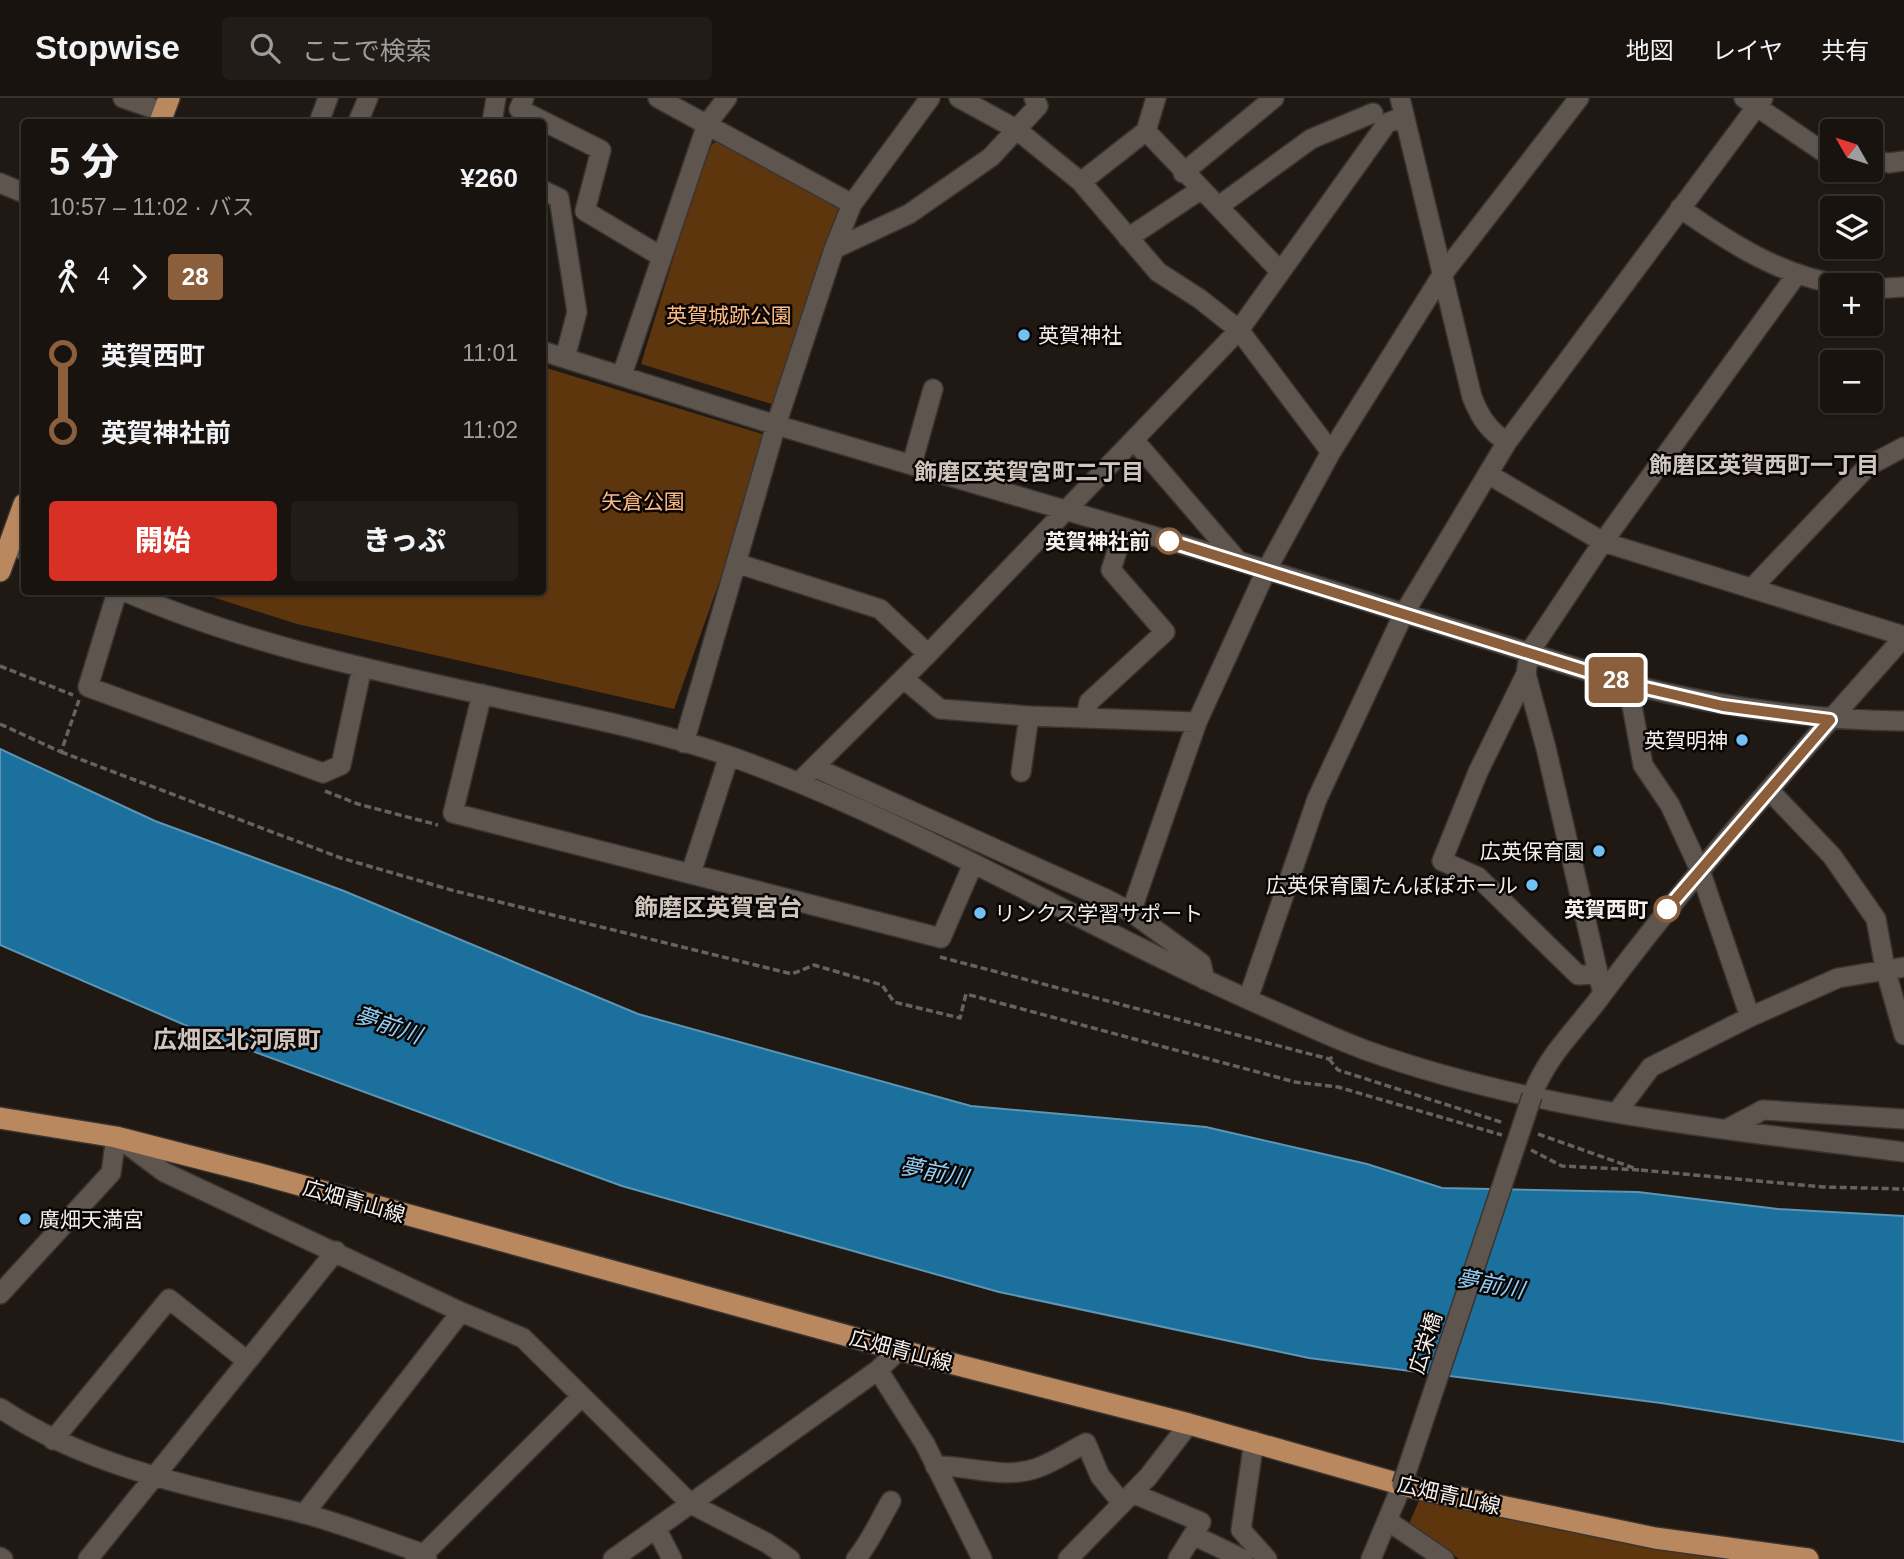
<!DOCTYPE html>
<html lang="ja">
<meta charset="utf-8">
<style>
:root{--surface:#18130e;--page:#211c17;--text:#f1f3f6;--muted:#9f9e9e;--line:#36322e;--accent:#d93025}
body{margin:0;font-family:Helvetica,"Noto Sans JP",sans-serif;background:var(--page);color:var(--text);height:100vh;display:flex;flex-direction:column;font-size:26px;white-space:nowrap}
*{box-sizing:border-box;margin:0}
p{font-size:23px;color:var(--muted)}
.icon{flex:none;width:38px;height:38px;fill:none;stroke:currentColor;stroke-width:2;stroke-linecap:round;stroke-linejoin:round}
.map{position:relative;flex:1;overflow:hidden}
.drawer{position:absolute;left:21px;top:21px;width:525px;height:476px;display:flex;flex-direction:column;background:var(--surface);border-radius:7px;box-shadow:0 2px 5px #0004,0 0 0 2px var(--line)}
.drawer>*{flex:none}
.badge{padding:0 14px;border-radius:5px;font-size:24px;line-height:46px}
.needle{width:46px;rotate:309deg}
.buttons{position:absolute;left:1820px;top:21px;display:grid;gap:14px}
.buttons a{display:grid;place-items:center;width:63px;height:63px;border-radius:7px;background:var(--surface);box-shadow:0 2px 5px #0004,0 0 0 2px var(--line);font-size:35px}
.map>.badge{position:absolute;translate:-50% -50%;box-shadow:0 0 0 4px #fff}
.legs{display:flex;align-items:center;gap:10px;height:77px;padding:0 28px;font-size:23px}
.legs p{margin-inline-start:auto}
.head{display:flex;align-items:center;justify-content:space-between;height:119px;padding:0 28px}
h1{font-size:38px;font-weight:800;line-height:52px}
.button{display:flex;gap:14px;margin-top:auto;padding:14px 28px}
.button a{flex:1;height:80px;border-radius:7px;background:var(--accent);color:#fff;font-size:28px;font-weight:800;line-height:80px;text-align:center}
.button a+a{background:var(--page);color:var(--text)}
ul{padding:0 28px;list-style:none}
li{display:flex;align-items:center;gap:24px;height:77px;font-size:26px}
li i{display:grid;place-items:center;width:10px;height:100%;margin:0 9px;background:currentColor}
li i::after{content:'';width:18px;height:18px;margin:-9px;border:5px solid;border-radius:50%;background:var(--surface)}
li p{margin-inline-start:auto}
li:first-child i{background:linear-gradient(#0000 50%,currentColor 0)}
li:last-child i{background:linear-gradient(currentColor 50%,#0000 0)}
header{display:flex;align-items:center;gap:42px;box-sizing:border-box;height:98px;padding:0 35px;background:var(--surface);border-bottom:2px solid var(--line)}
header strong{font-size:33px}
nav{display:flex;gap:38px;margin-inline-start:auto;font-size:24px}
.search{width:490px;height:63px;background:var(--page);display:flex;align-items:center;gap:18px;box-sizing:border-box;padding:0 24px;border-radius:7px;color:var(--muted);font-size:26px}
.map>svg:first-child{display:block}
.green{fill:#5e360e}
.water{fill:#1b709d;stroke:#5c96b4;stroke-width:2}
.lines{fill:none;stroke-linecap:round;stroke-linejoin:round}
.minor-casing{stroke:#393431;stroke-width:22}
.major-casing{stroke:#393431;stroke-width:24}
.path{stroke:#68615c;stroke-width:3.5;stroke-dasharray:7 3.5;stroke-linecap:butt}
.minor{stroke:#5e554e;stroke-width:19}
.major{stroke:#b9885e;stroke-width:21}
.minor-bridge-casing{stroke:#393431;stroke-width:22;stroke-linecap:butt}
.minor-bridge{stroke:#5e554e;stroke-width:19}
.line-1-casing{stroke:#fff;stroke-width:16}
.line-1{stroke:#8b5e3c;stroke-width:10}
.poi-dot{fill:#71c1f4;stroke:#080504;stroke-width:2.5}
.stop-1-dot{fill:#fff;stroke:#8b5e3c;stroke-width:3.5}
.labels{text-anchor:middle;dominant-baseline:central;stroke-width:5;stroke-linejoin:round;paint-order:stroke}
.park-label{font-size:21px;fill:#fdb980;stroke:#080504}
.poi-label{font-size:21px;fill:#f5efeb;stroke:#080504;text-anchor:start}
.stop-label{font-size:21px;font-weight:bold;fill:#f5efeb;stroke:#080504;text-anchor:end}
.street-label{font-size:21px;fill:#f5efeb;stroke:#080504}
.neighbourhood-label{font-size:23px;font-weight:bold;fill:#cfc5bd;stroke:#080504}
.water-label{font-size:23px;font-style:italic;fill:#94cef5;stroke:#080504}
.quarter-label{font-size:24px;font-weight:bold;fill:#cfc5bd;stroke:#080504}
</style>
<header>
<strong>Stopwise</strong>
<div class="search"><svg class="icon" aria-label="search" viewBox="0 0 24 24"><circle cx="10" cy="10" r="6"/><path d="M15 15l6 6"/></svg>ここで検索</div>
<nav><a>地図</a><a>レイヤ</a><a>共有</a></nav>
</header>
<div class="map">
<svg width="1904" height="1461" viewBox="0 0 1904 1461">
<rect width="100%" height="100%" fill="#201913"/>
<!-- green -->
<path class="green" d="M719,42L837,106L839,115L818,168L775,307L641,266L698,79L712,46Z
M543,269L766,337L726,465L674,611L297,526L197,494H542Z
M1419,1403L1609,1442L1735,1461H1459L1409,1426Z"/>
<!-- water -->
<path class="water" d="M0,651L155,723L344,793L638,916L971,1008L1206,1029L1367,1066L1442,1090L1638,1094L1778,1111L1904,1118V1344L1661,1305L1309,1260L999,1194L622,1088L208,937L0,847Z"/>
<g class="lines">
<defs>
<path id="minor" d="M123,0L164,14
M524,0L519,11L601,52L585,113L662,159
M658,0L852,106
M959,0L1016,31L1081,84L1158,174L1200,201L1239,232L1331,354
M1400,0L1472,299C1480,319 1488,332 1507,344
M1744,0L1822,53L1832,55
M319,24L328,0
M358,24L368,0
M492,24L496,0
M1146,33L1280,173
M1871,62L1889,65L1904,63
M1183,75L1274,0
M1081,84L1146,33L1156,0
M0,85L24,95
M542,92L559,100L577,214L565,260
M1219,108L1311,41L1373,15
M1680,110C1730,145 1782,179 1844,187
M1128,140L1200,92
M834,151L909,116L991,59L1038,8L1034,0
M1871,191L1904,189
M542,253L776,327L1238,463L1628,586C1720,609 1810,622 1904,623
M622,277L707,26L727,0
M1134,342L1238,463
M912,366L933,291
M1488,376L1603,444L1904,538
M10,447L24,452
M736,465L880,511L928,556
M1753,489L1868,368L1904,349
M117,494L88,589L323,675L341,667L362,569
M126,494C252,549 391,576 525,606C595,621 667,636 735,660C921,727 1091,833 1272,912C1304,926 1335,941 1368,953C1539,1014 1724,1031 1904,1054
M1526,576L1546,650L1601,888
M904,581L940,611L1029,618L1197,624
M1628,586L1643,667L1670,707L1700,772L1750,919
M482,596L453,715L941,840L973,766
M1086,619L1089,604L1165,534L1111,472L1124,431
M684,645L776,327L834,151L852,106L930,0
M814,669L1106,801L1131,814L1201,865L1205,882
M1021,674L1029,618
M799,684L928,556L1239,232L1387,25L1403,19
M1769,692L1832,758L1876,821L1885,870L1904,937
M691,775L729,658
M1131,814L1197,624L1266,473L1331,354L1442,177L1579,0
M1596,876L1578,877L1478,779L1442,763L1478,674L1526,576L1529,555L1603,444L1797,176
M1248,901L1317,701L1403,517L1507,344L1763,0
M1532,998C1547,957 1576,932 1601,898C1695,772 1800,656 1904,539
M1617,1014L1651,969L1750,919L1838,880L1904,869
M1727,1031L1763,1012L1904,1021
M120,1041L164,1074L461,1214L523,1240L691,1406L767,1445L790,1461
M0,1196L111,1075L116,1039
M878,1272L925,1346L982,1461
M0,1310C91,1371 197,1389 302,1415C343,1426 383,1442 424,1456L427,1461
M53,1342L169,1201L246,1262
M1254,1343L1241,1432L1267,1461
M935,1368C968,1367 1004,1382 1037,1370C1054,1364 1070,1353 1086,1345L1100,1378L1122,1405
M1132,1395L1201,1424L1178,1461
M304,1416L461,1214
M1388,1423L1444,1461
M657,1432L672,1461
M1195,1438L1243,1461
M0,1459L3,1461
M415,1460L424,1456L581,1299
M88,1461L336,1153
M613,1461L878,1272L899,1252
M856,1461C871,1443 879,1423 891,1403
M1068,1461L1148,1379L1189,1326
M1371,1461L1402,1387"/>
<path id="major" d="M160,24L169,0
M0,473L24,406
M0,1020L116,1039L260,1076L899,1252L1189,1326L1414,1390L1655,1440L1808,1461"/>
</defs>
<!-- minor casing -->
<use href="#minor" class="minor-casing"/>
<!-- major casing -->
<use href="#major" class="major-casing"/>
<!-- path -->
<path class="path" d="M0,568L73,597
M0,626L61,654L79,602
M61,654L341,760L455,793L792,876L814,867L882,887L894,904L960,920L966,896L1295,984L1338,989L1502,1037
M325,693L358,706L438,727
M940,859L1329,961L1335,958
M1329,961L1338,972L1504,1025
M1538,1036L1634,1070
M1531,1052L1562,1068L1640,1072
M1641,1072L1823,1089L1904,1091"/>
<!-- minor -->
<use href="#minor" class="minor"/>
<!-- major -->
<use href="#major" class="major"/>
<defs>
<path id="minor-bridge" d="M1402,1387L1532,998"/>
</defs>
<!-- minor-bridge casing -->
<use href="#minor-bridge" class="minor-bridge-casing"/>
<!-- minor-bridge -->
<use href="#minor-bridge" class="minor-bridge"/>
</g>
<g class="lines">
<defs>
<path id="line-1" d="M1169,443L1628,586L1723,608L1830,622L1667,811"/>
</defs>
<!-- line-1 casing -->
<use href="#line-1" class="line-1-casing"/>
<!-- line-1 -->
<use href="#line-1" class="line-1"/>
</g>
<!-- markers -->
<g class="poi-dot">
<circle cx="1024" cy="237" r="7"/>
<circle cx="1742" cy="642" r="7"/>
<circle cx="1599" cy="753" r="7"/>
<circle cx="1532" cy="787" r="7"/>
<circle cx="980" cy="815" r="7"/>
<circle cx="25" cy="1121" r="7"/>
</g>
<g class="stop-1-dot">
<circle cx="1169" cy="443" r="12"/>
<circle cx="1667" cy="811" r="12"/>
</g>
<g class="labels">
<!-- park labels -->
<g class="park-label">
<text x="729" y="217">英賀城跡公園</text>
<text x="643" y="403">矢倉公園</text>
</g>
<!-- poi labels -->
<g class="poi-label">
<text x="1038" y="237">英賀神社</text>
<text x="1728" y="642" text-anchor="end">英賀明神</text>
<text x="1585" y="753" text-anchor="end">広英保育園</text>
<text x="1518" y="787" text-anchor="end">広英保育園たんぽぽホール</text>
<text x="994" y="815">リンクス学習サポート</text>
<text x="39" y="1121">廣畑天満宮</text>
</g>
<!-- stop labels -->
<g class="stop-label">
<text x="1150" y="443">英賀神社前</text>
<text x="1648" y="811">英賀西町</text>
</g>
<!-- street labels -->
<g class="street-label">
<text transform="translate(354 1103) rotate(16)">広畑青山線</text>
<text transform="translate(1425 1245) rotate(-72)">広栄橋</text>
<text transform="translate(901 1252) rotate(15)">広畑青山線</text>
<text transform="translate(1449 1397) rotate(13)">広畑青山線</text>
</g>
<!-- neighbourhood labels -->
<g class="neighbourhood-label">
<text x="1764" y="367">飾磨区英賀西町一丁目</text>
<text x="1029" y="374">飾磨区英賀宮町二丁目</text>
</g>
<!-- water labels -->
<g class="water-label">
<text transform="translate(388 927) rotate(19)">夢前川</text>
<text transform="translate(934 1074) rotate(11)">夢前川</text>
<text transform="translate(1490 1186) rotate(11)">夢前川</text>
</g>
<!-- quarter labels -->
<g class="quarter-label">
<text x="718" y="809">飾磨区英賀宮台</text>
<text x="237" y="941">広畑区北河原町</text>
</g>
</g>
</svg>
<div class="buttons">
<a><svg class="needle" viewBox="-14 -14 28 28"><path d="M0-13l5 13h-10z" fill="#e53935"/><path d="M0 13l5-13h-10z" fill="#9f9e9e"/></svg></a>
<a><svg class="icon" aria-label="layers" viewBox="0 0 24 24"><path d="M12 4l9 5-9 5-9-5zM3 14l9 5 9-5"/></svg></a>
<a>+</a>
<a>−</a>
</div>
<b class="badge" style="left:1616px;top:582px;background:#8b5e3c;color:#fff">28</b>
<section class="drawer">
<div class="head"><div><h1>5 分</h1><p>10:57 – 11:02 · バス</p></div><b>¥260</b></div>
<div class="legs"><svg class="icon" aria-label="walk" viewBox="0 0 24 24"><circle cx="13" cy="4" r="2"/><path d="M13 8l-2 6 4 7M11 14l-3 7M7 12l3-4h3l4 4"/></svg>4<svg class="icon" aria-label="forward" viewBox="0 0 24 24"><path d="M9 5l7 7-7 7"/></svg><b class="badge" style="background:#8b5e3c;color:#fff">28</b></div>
<ul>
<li><i style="color:#8b5e3c"></i><b>英賀西町</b><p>11:01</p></li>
<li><i style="color:#8b5e3c"></i><b>英賀神社前</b><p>11:02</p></li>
</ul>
<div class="button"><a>開始</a><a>きっぷ</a></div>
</section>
</div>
